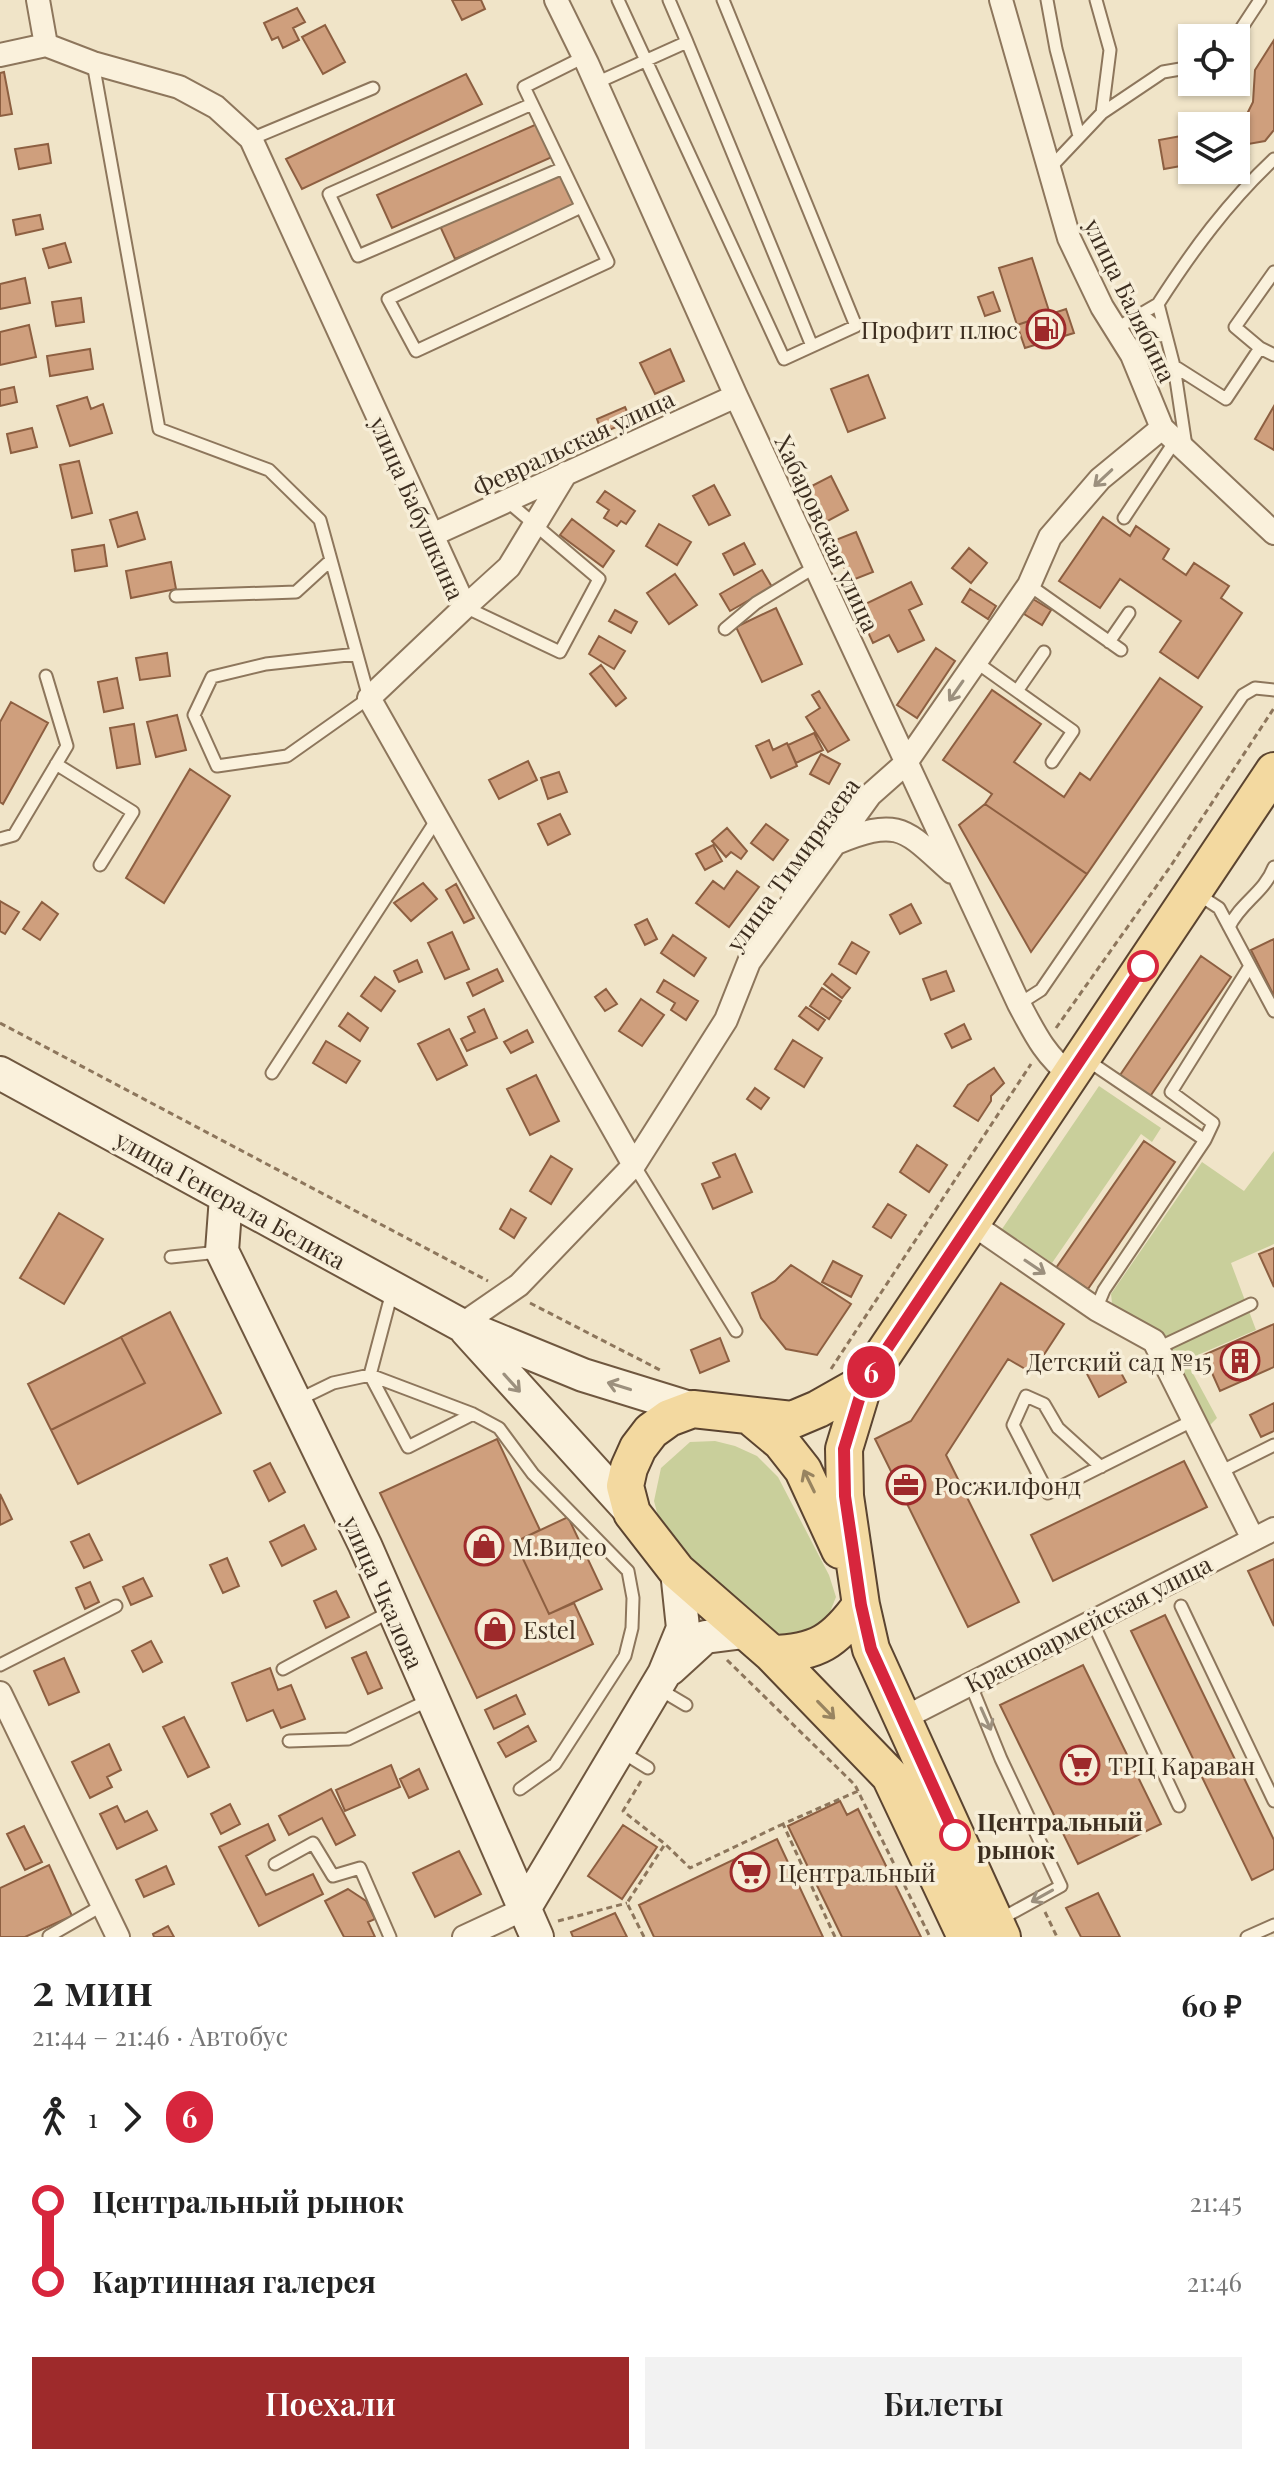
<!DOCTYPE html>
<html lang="ru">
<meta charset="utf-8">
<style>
:root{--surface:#fff;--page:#f2f2f2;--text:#222;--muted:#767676;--accent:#9e2a2b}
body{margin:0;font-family:"Playfair Display",serif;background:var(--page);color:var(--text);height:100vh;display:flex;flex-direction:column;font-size:30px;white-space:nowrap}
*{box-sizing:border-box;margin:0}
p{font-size:26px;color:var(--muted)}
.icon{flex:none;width:44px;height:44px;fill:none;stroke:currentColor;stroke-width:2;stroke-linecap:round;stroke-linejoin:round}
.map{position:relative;height:1937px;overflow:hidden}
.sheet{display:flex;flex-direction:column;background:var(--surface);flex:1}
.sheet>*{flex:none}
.badge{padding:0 16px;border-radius:26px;font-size:28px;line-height:52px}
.buttons{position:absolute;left:1178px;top:24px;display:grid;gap:16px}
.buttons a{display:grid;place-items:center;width:72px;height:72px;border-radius:0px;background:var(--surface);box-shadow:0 2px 6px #0004;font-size:40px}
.map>.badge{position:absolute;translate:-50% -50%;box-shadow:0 0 0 4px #fff}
.legs{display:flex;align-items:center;gap:12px;height:88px;padding:0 32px;font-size:26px}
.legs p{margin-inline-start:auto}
.overview{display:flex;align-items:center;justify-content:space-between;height:136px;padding:0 32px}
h1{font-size:44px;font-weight:600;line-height:60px}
.cta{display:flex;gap:16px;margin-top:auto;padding:16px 32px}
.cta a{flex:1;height:92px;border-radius:0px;background:var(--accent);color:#fff;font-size:32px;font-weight:600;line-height:92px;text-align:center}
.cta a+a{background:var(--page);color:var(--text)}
ul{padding:0 32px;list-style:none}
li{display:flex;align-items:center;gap:28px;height:80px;font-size:30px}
li i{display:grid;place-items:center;width:12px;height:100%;margin:0 10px;background:currentColor}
li i::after{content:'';width:20px;height:20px;margin:-10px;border:6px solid;border-radius:50%;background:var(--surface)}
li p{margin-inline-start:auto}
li:first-child i{background:linear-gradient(#0000 50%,currentColor 0)}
li:last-child i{background:linear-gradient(currentColor 50%,#0000 0)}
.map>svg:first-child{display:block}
.green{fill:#c9cf9b}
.building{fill:#cf9f7d;stroke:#8d5f41;stroke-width:2}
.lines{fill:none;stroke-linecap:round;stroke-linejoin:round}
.service-casing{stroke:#8d765c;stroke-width:15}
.minor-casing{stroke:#8d765c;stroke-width:26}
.secondary-casing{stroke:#6f573f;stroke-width:36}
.primary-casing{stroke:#5b4430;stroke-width:40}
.path{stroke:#8d765c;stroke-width:3;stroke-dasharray:6 4;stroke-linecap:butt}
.service{stroke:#faf1dc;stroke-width:11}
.minor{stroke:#faf1dc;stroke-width:22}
.secondary{stroke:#faf1dc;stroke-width:32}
.primary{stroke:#f3d9a0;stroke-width:36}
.oneway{stroke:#9c907e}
.oneway2{stroke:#988460}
.line-1-casing{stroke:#fff;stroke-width:18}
.line-1{stroke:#d7263d;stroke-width:12}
.stop-1-dot{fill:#fff;stroke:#d7263d;stroke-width:4}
.labels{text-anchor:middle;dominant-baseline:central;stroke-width:7;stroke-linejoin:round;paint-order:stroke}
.street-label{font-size:24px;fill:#3d2e20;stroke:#f7eed8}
.poi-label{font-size:24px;fill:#3d2e20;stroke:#f7eed8;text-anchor:start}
.stop-label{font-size:24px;font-weight:bold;fill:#3d2e20;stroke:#f7eed8;text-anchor:start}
</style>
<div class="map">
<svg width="1274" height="1937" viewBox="0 0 1274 1937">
<rect width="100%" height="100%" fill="#f0e4c8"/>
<!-- green -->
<path class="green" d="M1099,1086L1161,1128L1152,1142L1141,1134L1052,1263L1002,1229Z
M1274,1151V1244L1231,1263L1256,1330L1200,1354L1190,1368L1217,1418L1206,1429L1139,1321L1112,1303L1111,1294L1202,1162L1244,1191Z
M715,1441L735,1446L757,1456L778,1477L829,1575L836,1597L822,1632L782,1639L764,1632L679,1545L658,1516L654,1501L661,1468L690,1442Z"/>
<!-- building -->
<path class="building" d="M452,0H481L485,9L462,20Z
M297,8L305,22L293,28L299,40L283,48L278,37L272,40L264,23Z
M325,25L345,62L323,74L302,37Z
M1274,40V130L1265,141L1248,144L1249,154L1236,156V126H1223V118L1247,114L1253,102L1255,70Z
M4,72L12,114L0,116V73Z
M466,74L482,104L302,189L286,159Z
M537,124L552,157L392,228L377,195Z
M1192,134V164L1164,169L1159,140Z
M48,144L51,163L19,169L15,149Z
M562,172L576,205L455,259L440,226Z
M40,215L43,229L16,235L13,220Z
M65,243L71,262L49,268L43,249Z
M1032,258L1050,314L1017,325L999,268Z
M25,278L30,303L0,309V284Z
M993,292L1000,311L985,316L978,297Z
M81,298L84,322L56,326L52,302Z
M1066,309L1074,333L1025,348L1017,325Z
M29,325L36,357L0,365V332Z
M90,349L93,369L50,376L47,356Z
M670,349L684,381L655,394L640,363Z
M868,375L885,418L848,432L831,389Z
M14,387L17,402L0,406V390Z
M87,397L91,409L103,404L112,433L70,446L57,406Z
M1274,406V450L1255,439Z
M625,407L631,421L602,433L597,419Z
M32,428L37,447L11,453L7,434Z
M79,461L92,513L72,518L60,465Z
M831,476L848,510L824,523L806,489Z
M714,485L730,515L709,525L693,496Z
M605,491L635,511L626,524L621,521L617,526L604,518L609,510L597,502Z
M137,512L145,539L118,547L110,520Z
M1103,517L1130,536L1136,526L1169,549L1163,559L1186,575L1194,563L1229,586L1221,598L1242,613L1198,678L1160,652L1181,621L1120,579L1100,608L1059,581Z
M572,519L614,551L603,567L560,535Z
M659,524L691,542L677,565L646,546Z
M856,532L873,572L850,581L833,541Z
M744,543L755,564L734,575L723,554Z
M104,545L107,566L75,571L72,550Z
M969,548L987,563L971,583L952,568Z
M171,562L176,589L131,598L126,571Z
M762,570L772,587L730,611L720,594Z
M675,574L697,605L669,624L647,593Z
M911,582L922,604L909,610L924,640L898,652L889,635L873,643L857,608Z
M970,589L996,606L988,619L962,602Z
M1033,599L1051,610L1042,625L1024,614Z
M776,608L802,664L762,682L736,627Z
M615,610L637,622L631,633L609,621Z
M599,636L625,651L614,669L589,654Z
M936,648L955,661L917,718L897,705Z
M167,653L170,676L140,680L136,658Z
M601,665L626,698L616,706L590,674Z
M117,678L123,708L104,712L98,682Z
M1160,678L1202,707L1087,874L985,804L992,794L943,760L992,690L1041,724L1014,762L1064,797L1080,773L1090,780Z
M819,691L849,740L828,752L806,717L820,708L812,695Z
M11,702L48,723L3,804L0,802V722Z
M177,715L186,750L156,757L147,722Z
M134,724L140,764L117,768L110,728Z
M814,733L823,750L796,763L788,745Z
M769,740L773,750L787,743L797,766L771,778L756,746Z
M821,754L840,764L829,784L810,774Z
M528,761L537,780L499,799L489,780Z
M190,769L230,796L164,903L126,878Z
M559,772L567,792L548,799L541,778Z
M985,804L1087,874L1031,952L959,825Z
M560,814L570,834L548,845L538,824Z
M766,824L788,840L773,860L751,843Z
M727,828L747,851L741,859L731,852L726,857L712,841Z
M713,845L722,861L705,870L696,854Z
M737,871L759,887L729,927L696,903L713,881L724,889Z
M423,883L437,899L411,921L394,903Z
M456,884L474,918L464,923L446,890Z
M0,901L19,912L5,934L0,931Z
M42,902L58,914L40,940L23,929Z
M911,904L921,923L900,934L890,915Z
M647,919L657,939L645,945L635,925Z
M452,932L469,969L445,979L428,943Z
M673,935L706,958L694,976L661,953Z
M1274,939V996L1251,950Z
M852,942L869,952L856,974L839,964Z
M1201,956L1231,977L1145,1104L1114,1084Z
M417,960L422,972L399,982L394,971Z
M497,969L503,981L473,996L467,983Z
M946,971L954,991L931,1000L923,979Z
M832,974L850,988L842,998L824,984Z
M375,977L395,991L381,1011L361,996Z
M664,980L698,1001L686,1020L671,1010L675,1003L657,992Z
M822,988L841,1001L829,1019L810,1006Z
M606,989L617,1004L605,1011L595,997Z
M641,999L664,1015L642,1046L619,1031Z
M806,1007L825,1020L818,1030L799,1016Z
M484,1009L497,1038L467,1051L461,1039L475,1032L468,1017Z
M348,1013L368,1028L360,1041L339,1026Z
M964,1024L971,1039L952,1048L945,1034Z
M449,1029L467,1065L437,1080L418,1044Z
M527,1030L533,1042L511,1053L504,1042Z
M793,1040L822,1058L804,1087L775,1069Z
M326,1041L360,1061L346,1083L313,1063Z
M994,1068L1004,1083L991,1096V1101L978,1121L954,1106L968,1085Z
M536,1075L559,1121L530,1135L507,1089Z
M755,1088L769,1098L761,1109L747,1099Z
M1144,1141L1175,1162L1088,1289L1056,1268Z
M917,1145L947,1165L929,1192L900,1172Z
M735,1154L752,1192L713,1209L702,1184L720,1177L713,1163Z
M551,1156L572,1169L551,1204L530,1191Z
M888,1204L906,1215L891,1238L873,1227Z
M511,1209L526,1218L514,1238L500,1229Z
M59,1213L103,1239L64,1304L20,1278Z
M1274,1248V1287L1259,1254Z
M833,1261L862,1276L851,1297L822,1282Z
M791,1265L851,1304L817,1355L786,1349L761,1318L752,1293L775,1281Z
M1001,1283L1064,1324L1032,1373L1008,1359L946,1455L1019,1602L968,1627L875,1439L911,1421Z
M170,1312L221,1413L78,1484L51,1430L145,1383L121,1337Z
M1274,1324V1367L1220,1391L1204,1355Z
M121,1337L145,1383L51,1430L28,1384Z
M720,1338L729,1361L700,1373L691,1350Z
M1113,1358L1126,1382L1099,1397L1086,1372Z
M1274,1403V1431L1261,1437L1250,1415Z
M497,1439L540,1530L515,1542L549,1614L574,1603L593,1644L477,1698L380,1493Z
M1184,1461L1207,1507L1053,1581L1031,1535Z
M270,1463L285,1492L269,1501L254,1471Z
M0,1494L12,1519L0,1525Z
M568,1517L602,1589L549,1614L515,1542Z
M304,1525L316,1549L282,1566L270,1542Z
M89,1534L102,1560L84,1568L71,1542Z
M227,1558L239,1586L223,1593L210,1565Z
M1274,1559V1626L1248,1571Z
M143,1578L152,1596L131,1605L123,1587Z
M90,1582L99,1602L85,1609L76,1588Z
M336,1591L349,1617L326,1628L314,1601Z
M1165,1615L1274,1840V1869L1252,1880L1131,1631Z
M151,1641L162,1662L143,1672L132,1651Z
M366,1652L382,1688L368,1694L352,1658Z
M64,1658L79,1692L49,1705L34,1671Z
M1083,1665L1161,1824L1078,1864L1000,1705Z
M270,1668L278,1690L291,1685L305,1719L281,1728L273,1710L247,1721L232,1683Z
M516,1695L525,1714L494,1729L485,1710Z
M184,1717L209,1767L188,1777L163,1727Z
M528,1726L536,1741L506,1757L498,1743Z
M109,1744L121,1770L107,1777L112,1787L90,1798L72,1762Z
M391,1765L400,1787L345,1811L336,1790Z
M419,1769L428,1789L409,1798L400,1779Z
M331,1789L355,1835L336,1845L322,1818L289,1835L279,1816Z
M840,1801L847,1815L858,1809L921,1937H842L788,1826Z
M230,1804L240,1824L221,1834L211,1814Z
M117,1806L125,1822L147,1811L157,1830L117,1849L100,1814Z
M268,1824L275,1840L246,1856L266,1895L313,1874L323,1894L259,1926L219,1847Z
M623,1825L657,1847L622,1899L588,1876Z
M24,1826L42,1862L25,1870L7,1834Z
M777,1839L823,1937H654L639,1905Z
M459,1851L481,1894L435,1917L413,1873Z
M49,1865L72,1916L25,1937H0V1888Z
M166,1866L174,1884L144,1897L136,1880Z
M348,1889L366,1901L375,1919L368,1922L375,1937H344L325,1901Z
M1098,1893L1120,1937H1081L1066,1908Z
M615,1913L627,1937H573L571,1932Z
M168,1926L174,1937H154L153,1934Z"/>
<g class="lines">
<defs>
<path id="service" d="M618,0L784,359L856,326L723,0
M1047,0L1056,49L1079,136
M1235,38L1260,0
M687,42L812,346
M93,63L159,429L269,470L320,520L369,698L287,756L217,766L194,715L212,677L266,664L357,654
M596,83L687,42L669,0
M532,104L329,194L358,256L563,168
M1102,113L1163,72L1192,67
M251,139L373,88
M1050,168L1102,113L1110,50L1096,0
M581,207L388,299L416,351L608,262L524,87L584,57
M1274,272L1235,327L1260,348L1274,355
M1135,318L1145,317L1159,328L1165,337
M1117,328L1158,304
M1174,366L1226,399L1260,348
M1186,446L1174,366L1158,304C1192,251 1228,202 1274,159
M1124,518L1175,441
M1029,585L1121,650
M176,596L296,592L331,560
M465,607L560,652L599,579L507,501
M725,629L756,603L815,567
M1109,642L1129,613
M976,662L1073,731L1052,762
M1017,691L1044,652
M56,764L133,812L100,865
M0,839L14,835L67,746L46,676
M1196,893L1219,908L1274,1011
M1229,927C1241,902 1264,893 1274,867
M1019,1004L1041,990L1243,695L1255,688L1274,690
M1087,1060L1205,1140L1104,1290L1096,1309
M272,1073L437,819
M1205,1140L1213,1123L1171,1092L1250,966
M634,1165L736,1331
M171,1257L219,1252
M392,1292L370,1375L408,1447L473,1414
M1158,1348L1251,1304
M296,1401L333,1383L370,1375L473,1414L499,1428L533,1474L628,1571L633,1598L632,1628L625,1656L555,1764L520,1789
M1101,1467L1058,1428L1044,1404L1026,1396L1013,1425L1048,1493C1097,1469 1145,1444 1194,1420
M1220,1472L1274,1445
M1181,1606L1274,1801
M1092,1621L1179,1806
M0,1665L116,1606
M283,1669L393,1610
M970,1683L1001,1759L1061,1886L999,1920
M659,1689L686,1705
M289,1741L348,1739L431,1699
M622,1752L648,1768
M275,1864L313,1843L333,1876L360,1868L390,1937
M49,1936L103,1905
M1247,1937L1274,1925"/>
<path id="minor" d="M38,0L46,45L93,63L179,87L216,107L251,139L465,607L369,698L634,1165
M556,0L587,63L736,396L1019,1004C1034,1032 1045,1056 1071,1075
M1001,0L1069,238L1102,307L1132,355L1162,428L1274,533
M0,55L46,45
M432,535L736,396
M465,607L509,567L566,473
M836,843C900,817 904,829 952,872
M971,1223L1096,1309L1154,1341L1253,1539
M461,1325L519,1285L634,1165L726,1020L749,962L870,795L905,764L1029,585L1050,537L1100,479L1162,428
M0,1693L118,1937
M902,1719L1274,1529
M464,1937L524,1909"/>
<path id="secondary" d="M0,1073L461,1325L583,1375L693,1409
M226,1197L222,1251L365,1545L537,1937
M466,1330L632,1513
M670,1669L705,1637L744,1632
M524,1909L664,1674L683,1628L677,1571"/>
<path id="primary" d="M864,1383L818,1409L792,1420L693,1409L669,1418L651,1431L638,1448L629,1468L625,1486L632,1513L677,1571L772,1654L890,1776L966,1937
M751,1417L781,1442L803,1470L840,1550
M772,1654C817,1653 835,1641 861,1605
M1002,1937L871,1649L861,1605L845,1496L844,1449L864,1383L1274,771"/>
</defs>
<!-- service casing -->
<use href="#service" class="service-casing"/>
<!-- minor casing -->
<use href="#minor" class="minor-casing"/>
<!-- secondary casing -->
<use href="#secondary" class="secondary-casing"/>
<!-- primary casing -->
<use href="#primary" class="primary-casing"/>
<!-- path -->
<path class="path" d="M0,1023L488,1281
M1056,1028L1170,867L1274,708
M530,1303L662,1371
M831,1369L1031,1064
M727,1660L855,1785L930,1937
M641,1781L623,1811L665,1844
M1045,1912L1057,1937
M558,1921L627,1903
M644,1937L627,1903L665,1844L690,1868L783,1824
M835,1937L783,1824L858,1791"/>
<!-- service -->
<use href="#service" class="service"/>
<!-- minor -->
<use href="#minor" class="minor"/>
<!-- secondary -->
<use href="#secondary" class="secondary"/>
<!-- primary -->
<use href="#primary" class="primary"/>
</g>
<!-- one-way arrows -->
<defs><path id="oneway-shaft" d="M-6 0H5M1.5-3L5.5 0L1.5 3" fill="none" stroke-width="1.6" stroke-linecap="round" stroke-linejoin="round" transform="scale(2)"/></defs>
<g class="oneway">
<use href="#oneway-shaft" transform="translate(1103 478) rotate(137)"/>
<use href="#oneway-shaft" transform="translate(956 691) rotate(125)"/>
<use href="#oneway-shaft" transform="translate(1035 1267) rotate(34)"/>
<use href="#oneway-shaft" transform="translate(512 1383) rotate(48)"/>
<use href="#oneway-shaft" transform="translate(619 1386) rotate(-163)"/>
<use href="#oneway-shaft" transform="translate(986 1719) rotate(66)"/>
<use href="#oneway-shaft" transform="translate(1042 1896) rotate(151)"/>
</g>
<g class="oneway2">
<use href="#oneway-shaft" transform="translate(809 1481) rotate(-116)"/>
<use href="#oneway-shaft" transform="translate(826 1710) rotate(46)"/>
</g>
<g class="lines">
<defs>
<path id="line-1" d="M955,1835L871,1649L861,1605L845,1496L844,1449L864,1383L1143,966"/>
</defs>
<!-- line-1 casing -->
<use href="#line-1" class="line-1-casing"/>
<!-- line-1 -->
<use href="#line-1" class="line-1"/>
</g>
<!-- icons -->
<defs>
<symbol id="fuel-ring" viewBox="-11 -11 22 22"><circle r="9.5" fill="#f7eed8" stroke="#9e2a2b" stroke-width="1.5"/><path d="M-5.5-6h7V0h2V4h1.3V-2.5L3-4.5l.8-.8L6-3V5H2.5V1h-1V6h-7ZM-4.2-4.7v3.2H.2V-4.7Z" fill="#9e2a2b"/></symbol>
<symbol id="building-ring" viewBox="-11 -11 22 22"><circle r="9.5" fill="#f7eed8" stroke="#9e2a2b" stroke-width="1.5"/><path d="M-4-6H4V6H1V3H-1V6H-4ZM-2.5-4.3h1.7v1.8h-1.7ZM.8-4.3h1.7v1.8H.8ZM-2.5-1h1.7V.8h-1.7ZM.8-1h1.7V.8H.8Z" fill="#9e2a2b"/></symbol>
<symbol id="office-ring" viewBox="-11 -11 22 22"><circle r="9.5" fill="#f7eed8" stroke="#9e2a2b" stroke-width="1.5"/><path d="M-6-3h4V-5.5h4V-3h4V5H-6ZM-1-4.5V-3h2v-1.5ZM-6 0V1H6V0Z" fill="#9e2a2b"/></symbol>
<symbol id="shop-ring" viewBox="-11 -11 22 22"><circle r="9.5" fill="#f7eed8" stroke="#9e2a2b" stroke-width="1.5"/><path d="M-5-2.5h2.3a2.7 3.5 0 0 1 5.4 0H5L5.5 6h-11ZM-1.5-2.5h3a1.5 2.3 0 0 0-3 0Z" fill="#9e2a2b"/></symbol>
<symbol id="supermarket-ring" viewBox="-11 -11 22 22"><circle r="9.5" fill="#f7eed8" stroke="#9e2a2b" stroke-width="1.5"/><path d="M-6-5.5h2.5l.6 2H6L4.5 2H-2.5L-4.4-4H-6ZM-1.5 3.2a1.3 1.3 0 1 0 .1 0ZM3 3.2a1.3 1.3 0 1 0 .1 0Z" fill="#9e2a2b"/></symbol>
</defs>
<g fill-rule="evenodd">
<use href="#fuel-ring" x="1024" y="307" width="44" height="44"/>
<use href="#building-ring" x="1218" y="1339" width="44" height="44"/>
<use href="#office-ring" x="884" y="1463" width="44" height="44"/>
<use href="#shop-ring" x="462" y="1524" width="44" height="44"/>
<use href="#shop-ring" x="473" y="1607" width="44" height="44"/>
<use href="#supermarket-ring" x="1058" y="1743" width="44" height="44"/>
<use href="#supermarket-ring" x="728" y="1850" width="44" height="44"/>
</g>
<!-- markers -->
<g class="stop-1-dot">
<circle cx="1143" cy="966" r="14"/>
<circle cx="955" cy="1835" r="14"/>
</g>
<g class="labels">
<!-- street labels -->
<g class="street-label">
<text transform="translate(1131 300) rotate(64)">улица Балябина</text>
<text transform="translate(573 442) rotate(-25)">Февральская улица</text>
<text transform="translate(418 508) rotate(66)">улица Бабушкина</text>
<text transform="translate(828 533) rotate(65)">Хабаровская улица</text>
<text transform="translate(792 864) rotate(-54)">улица Тимирязева</text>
<text transform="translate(231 1199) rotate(29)">улица Генерала Белика</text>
<text transform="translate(384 1592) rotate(66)">улица Чкалова</text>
<text transform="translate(1088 1623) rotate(-27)">Красноармейская улица</text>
</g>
<!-- poi labels -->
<g class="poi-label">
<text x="1018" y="329" text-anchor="end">Профит плюс</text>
<text x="1212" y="1361" text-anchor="end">Детский сад №15</text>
<text x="934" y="1485">Росжилфонд</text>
<text x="512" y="1546">М.Видео</text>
<text x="523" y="1629">Estel</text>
<text x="1108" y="1765">ТРЦ Караван</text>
<text x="778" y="1872">Центральный</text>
</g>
<!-- stop labels -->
<g class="stop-label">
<text x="977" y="1821">Центральный<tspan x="977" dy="28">рынок</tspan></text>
</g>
</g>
</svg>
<div class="buttons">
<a><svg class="icon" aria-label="locate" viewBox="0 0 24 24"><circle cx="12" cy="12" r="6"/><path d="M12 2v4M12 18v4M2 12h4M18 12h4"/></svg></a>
<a><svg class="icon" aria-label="layers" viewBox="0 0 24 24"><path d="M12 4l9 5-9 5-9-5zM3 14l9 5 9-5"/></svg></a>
</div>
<b class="badge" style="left:871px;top:1372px;background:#d7263d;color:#fff">6</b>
</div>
<section class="sheet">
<div class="overview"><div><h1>2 мин</h1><p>21:44 – 21:46 · Автобус</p></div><b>60 ₽</b></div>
<div class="legs"><svg class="icon" aria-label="walk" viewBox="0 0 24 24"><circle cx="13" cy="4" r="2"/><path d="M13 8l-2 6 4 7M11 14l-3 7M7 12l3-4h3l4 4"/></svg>1<svg class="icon" aria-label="forward" viewBox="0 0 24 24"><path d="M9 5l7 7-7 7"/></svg><b class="badge" style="background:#d7263d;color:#fff">6</b></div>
<ul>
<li><i style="color:#d7263d"></i><b>Центральный рынок</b><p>21:45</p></li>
<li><i style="color:#d7263d"></i><b>Картинная галерея</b><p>21:46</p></li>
</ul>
<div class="cta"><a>Поехали</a><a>Билеты</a></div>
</section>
